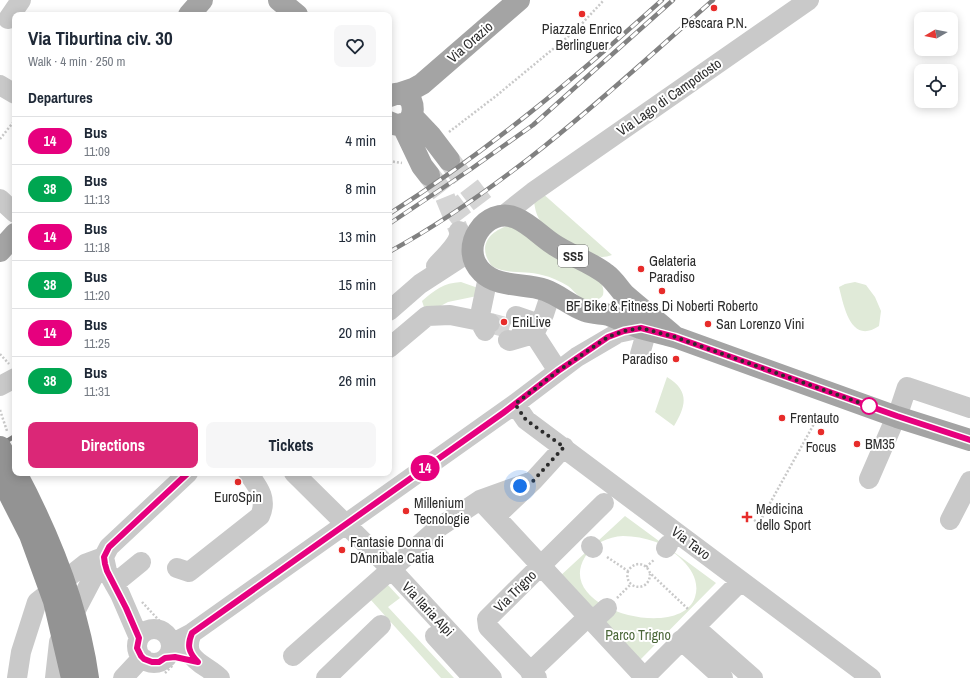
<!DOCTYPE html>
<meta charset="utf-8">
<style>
:root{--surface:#fff;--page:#f6f6f7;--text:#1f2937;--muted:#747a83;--line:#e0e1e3;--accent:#db2777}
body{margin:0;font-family:"Archivo Narrow",sans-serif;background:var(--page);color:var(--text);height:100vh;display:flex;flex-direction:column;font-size:15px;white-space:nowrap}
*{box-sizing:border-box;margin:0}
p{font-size:13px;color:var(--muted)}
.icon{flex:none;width:22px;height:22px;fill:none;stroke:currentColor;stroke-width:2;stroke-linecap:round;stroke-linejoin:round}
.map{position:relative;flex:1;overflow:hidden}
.panel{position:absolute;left:12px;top:12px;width:380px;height:464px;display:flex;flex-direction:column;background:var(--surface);border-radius:8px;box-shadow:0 2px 10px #0003}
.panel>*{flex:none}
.badge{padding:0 8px;border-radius:13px;font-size:14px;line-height:26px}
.needle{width:26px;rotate:260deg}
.buttons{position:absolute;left:914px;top:12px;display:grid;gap:8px}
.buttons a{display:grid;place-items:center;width:44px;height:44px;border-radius:8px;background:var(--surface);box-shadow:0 2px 10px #0003;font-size:20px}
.you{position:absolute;width:20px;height:20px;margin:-10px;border:3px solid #fff;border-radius:50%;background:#1a73e8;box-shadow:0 0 0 6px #1a73e833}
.map>.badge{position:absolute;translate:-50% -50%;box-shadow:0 0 0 2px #fff}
h2{padding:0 16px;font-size:15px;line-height:36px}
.round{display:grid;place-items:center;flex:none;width:42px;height:42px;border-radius:8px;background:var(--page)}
.head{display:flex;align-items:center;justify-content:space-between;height:68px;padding:0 16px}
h1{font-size:19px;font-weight:800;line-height:30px}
.button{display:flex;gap:8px;margin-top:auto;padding:8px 16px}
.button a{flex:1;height:46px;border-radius:8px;background:var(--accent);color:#fff;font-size:16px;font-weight:800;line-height:46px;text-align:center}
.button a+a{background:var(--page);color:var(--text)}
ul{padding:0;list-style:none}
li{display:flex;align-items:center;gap:12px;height:48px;padding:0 16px;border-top:1px solid var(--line)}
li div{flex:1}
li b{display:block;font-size:15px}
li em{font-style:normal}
li .badge{min-width:44px;font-weight:700;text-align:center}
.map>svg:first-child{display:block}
.green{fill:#e0ead8;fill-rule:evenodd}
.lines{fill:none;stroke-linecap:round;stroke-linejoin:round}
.minor-tunnel{stroke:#d5d5d5;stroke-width:20;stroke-dasharray:20 10;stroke-linecap:butt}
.major-tunnel{stroke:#d5d5d5;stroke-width:22;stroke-dasharray:22 11;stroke-linecap:butt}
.path{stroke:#c9c9c9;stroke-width:2.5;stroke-dasharray:2 2;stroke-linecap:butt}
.minor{stroke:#c9c9c9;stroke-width:20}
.major{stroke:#a4a4a4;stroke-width:22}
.rail-casing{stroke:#818181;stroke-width:4.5}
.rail{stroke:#fff;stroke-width:3;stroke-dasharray:9;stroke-linecap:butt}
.highway-bridge{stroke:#939393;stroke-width:22}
.line-casing{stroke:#fff;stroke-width:9}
.line{stroke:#e6007e;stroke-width:6}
.walk{stroke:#2c2c2c;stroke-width:4;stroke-dasharray:0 7.2}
.poi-dot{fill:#e72c2a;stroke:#fff;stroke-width:1.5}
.stop-dot{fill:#fff;stroke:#e6007e;stroke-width:2}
.labels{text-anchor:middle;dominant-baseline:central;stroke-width:4;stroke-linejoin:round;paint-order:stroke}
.shield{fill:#fff;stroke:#6b6b6b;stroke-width:1}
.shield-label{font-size:13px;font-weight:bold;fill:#2c2c2c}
.poi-label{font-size:14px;fill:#2c2c2c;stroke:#fff;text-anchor:start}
.street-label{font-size:14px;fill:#2c2c2c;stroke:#fff}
.park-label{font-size:14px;fill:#4b6739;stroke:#fff}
</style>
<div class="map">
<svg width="970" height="678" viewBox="0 0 970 678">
<rect width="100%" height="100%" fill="#fff"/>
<!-- green -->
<path class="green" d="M541,192L612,255C609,256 605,257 602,257C586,255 548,232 539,219C536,214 535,208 534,202Z
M511,225L601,283C603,287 604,290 603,295C601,298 599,299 596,300C583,305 576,292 568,286C560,281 551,277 542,275C526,270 507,275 492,266C476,246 490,230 511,225Z
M461,282L478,288L477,296L448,302L435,309L424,307L422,301C435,290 443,283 461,282Z
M855,282L866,285L875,297L881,311L879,326C851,345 844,307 839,287L845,284Z
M667,377C690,391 686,406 674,426L655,412Z
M625,516L716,583L639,661L559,577ZM623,536C634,536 645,538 656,542C675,551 703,572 695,597C681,642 553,609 585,557C593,543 608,537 623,536Z
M387,584L400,598L388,607L454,678H441L370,599Z"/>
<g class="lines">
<!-- minor-tunnel -->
<path class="minor-tunnel" d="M445,197L459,231
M490,323L512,329"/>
<!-- major-tunnel -->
<path class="major-tunnel" d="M449,160L488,211
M429,175L467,225"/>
<!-- path -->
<path class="path" d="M449,132L496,96L576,30L604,0
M0,139L15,120
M389,161L402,163
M0,354L9,364
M0,410L7,431
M754,520L759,523L814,424
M607,557L628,571C634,561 646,562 650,573L688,609
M646,567L655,559
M628,571C623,590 650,593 650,574
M617,598L631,584
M142,602L167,629
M165,673L172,666L175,659"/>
<!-- minor -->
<path class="minor" d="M8,19L21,0
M0,85L15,94
M0,199L15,213
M504,215L533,192L809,0
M436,266C443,258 461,242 459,231
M389,311L420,284L460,258L472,247
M516,316L539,324
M485,331L479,320L488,277
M522,331L534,334L558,371
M508,340L510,341L534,334L544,314L551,293
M389,348L427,316L450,315L490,323
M640,354L647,330
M0,386L15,378
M515,404L526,420L871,678
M897,417L907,387L970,408
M294,473L392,570L492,678
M869,479L892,426L895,416
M480,500L645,678
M496,516L533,481L564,447
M950,520L970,481
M591,546L593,548
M666,548L668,545
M104,557L107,571L120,594L139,638
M177,568L189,572L260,516C268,498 258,487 248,473
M114,584L141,562
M596,618L607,608
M695,627L753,678
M137 646a17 17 0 1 1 34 0a17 17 0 1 1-34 0Z
M192,633C180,660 205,663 220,678
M435,636L473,678
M681,640L723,678
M171,644L192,633L515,404L577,357L618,333L641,328
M293,656L438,528L480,500L533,481
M530,672L589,616
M17,678L21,652L37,602L85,564L104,557
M55,678L59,642L109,547L188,473
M123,678L137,663L144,659
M326,678L381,625
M537,678L488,627L487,619L604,503
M644,678L741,581"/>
<!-- major -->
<path class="major" d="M279,0L297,15
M189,15L202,0
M398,94L413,89L422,84L519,0
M412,116L430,135L449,160
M389,122C420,138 421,82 390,96
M402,124L422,166L429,175
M0,251L15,234
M675,337C658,322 641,309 624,294C618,287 613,279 606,274C591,262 569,255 553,244C541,236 530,224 516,218C486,205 457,248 482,272C498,288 525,283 545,290C559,295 571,306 585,311C593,314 601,313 609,315C619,319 629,324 640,328C651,331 663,334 675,337L897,417L970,440"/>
<defs>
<path id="rail" d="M389,214C488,151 575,78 662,0
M389,224L471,169L533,125L673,0
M389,252C509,186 611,91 713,0
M0,445L15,436
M0,455L15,447"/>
</defs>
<!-- rail casing -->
<use href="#rail" class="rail-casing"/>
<!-- rail -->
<use href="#rail" class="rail"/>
<!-- highway-bridge -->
<path class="highway-bridge" d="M0,447L15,472
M16,473C50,537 78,606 88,678
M0,476L30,535L54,601L72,678"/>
</g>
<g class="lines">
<defs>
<path id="line" d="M188,473L109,547L104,557L105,564L107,571L126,608L139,638L137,648L141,656L144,659L152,662H159L165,658L175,657L198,662C188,652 187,645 192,633L503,413L558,371L608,337L624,331L641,328L675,337L897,416L970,440"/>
</defs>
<!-- line casing -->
<use href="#line" class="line-casing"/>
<!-- line -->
<use href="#line" class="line"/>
<!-- walk -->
<path class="walk" d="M520,486L533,481L564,447L526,420L515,404L558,371L608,337L624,331L641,328L675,337L869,406"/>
</g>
<!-- markers -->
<g class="poi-dot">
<circle cx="714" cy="8" r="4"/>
<circle cx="582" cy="14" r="4"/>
<circle cx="641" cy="269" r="4"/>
<circle cx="662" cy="291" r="4"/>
<circle cx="504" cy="322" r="4"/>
<circle cx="708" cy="324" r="4"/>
<circle cx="676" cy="359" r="4"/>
<circle cx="782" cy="418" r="4"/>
<circle cx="821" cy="432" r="4"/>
<circle cx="857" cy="444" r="4"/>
<circle cx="238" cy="482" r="4"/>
<circle cx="406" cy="511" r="4"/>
<path d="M745 511h4v4h4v4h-4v4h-4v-4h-4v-4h4z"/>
<circle cx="342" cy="550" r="4"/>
</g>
<circle class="stop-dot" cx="869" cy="406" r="8"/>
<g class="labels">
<!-- shield labels -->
<rect class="shield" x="558" y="245" width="30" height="22" rx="3"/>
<g class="shield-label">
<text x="573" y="256">SS5</text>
</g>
<!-- poi labels -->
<g class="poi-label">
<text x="714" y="23" text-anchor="middle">Pescara P.N.</text>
<text x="582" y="29" text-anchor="middle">Piazzale Enrico<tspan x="582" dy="16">Berlinguer</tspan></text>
<text x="649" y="261">Gelateria<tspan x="649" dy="16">Paradiso</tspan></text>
<text x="662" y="306" text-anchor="middle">BF Bike &amp; Fitness Di Noberti Roberto</text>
<text x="512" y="322">EniLive</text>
<text x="716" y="324">San Lorenzo Vini</text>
<text x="668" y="359" text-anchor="end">Paradiso</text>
<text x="790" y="418">Frentauto</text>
<text x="865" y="444">BM35</text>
<text x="821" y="447" text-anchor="middle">Focus</text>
<text x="238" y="497" text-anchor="middle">EuroSpin</text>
<text x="414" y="503">Millenium<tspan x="414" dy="16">Tecnologie</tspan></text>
<text x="756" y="509">Medicina<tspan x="756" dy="16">dello Sport</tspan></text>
<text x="350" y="542">Fantasie Donna di<tspan x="350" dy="16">D´Annibale Catia</tspan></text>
</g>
<!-- street labels -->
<g class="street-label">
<text transform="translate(470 42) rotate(-41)">Via Orazio</text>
<text transform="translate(669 97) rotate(-35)">Via Lago di Campotosto</text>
<text transform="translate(691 543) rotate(37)">Via Tavo</text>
<text transform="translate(515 591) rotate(-45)">Via Trigno</text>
<text transform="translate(428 609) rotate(47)">Via Ilaria Alpi</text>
</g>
<!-- park labels -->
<g class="park-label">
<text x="638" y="635">Parco Trigno</text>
</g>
</g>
</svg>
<div class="buttons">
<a><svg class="needle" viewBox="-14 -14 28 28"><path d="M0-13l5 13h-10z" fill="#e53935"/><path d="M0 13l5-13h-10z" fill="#747a83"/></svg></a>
<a><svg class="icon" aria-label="locate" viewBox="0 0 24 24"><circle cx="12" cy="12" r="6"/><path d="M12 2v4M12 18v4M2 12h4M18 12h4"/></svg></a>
</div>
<div class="you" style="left:520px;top:486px"></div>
<b class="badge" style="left:425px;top:468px;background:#e6007e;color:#fff">14</b>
<section class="panel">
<div class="head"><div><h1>Via Tiburtina civ. 30</h1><p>Walk · 4 min · 250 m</p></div><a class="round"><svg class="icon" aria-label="heart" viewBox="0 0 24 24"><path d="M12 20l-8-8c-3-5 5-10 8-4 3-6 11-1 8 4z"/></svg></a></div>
<h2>Departures</h2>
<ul>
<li><span class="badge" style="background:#e6007e;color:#fff">14</span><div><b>Bus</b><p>11:09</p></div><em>4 min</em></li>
<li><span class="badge" style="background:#00a651;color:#fff">38</span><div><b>Bus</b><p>11:13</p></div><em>8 min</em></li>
<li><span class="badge" style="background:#e6007e;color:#fff">14</span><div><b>Bus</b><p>11:18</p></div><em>13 min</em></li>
<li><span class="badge" style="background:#00a651;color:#fff">38</span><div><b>Bus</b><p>11:20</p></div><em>15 min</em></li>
<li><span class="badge" style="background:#e6007e;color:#fff">14</span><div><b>Bus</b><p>11:25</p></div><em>20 min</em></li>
<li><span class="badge" style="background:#00a651;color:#fff">38</span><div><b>Bus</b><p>11:31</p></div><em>26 min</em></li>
</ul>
<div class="button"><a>Directions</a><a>Tickets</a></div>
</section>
</div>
